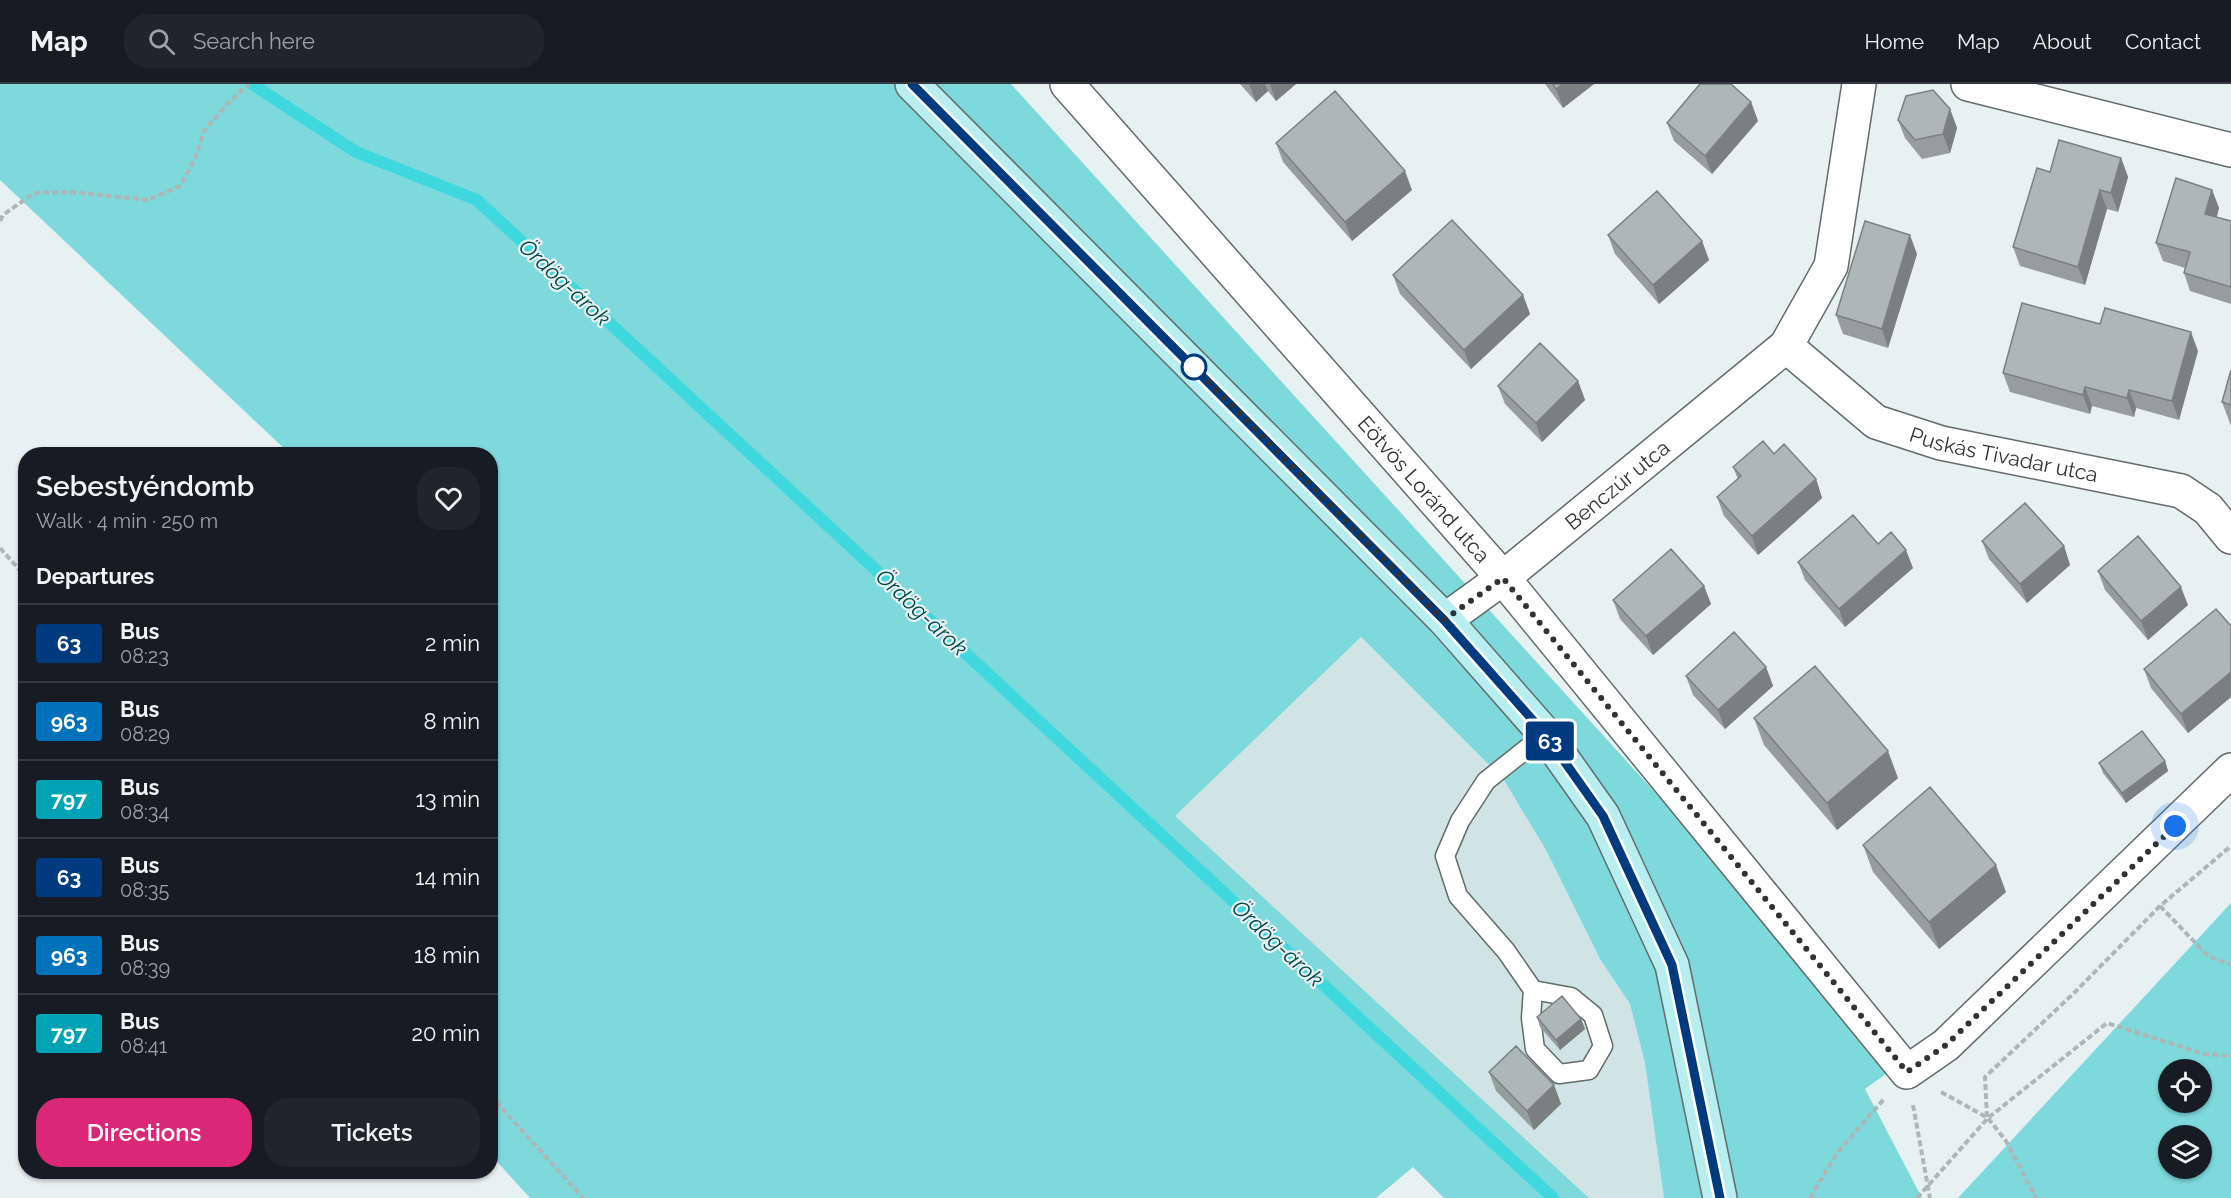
<!DOCTYPE html>
<meta charset="utf-8">
<style>
:root{--surface:#171b24;--page:#20242c;--text:#f1f3f6;--muted:#9ea1a6;--line:#363941;--accent:#db2777}
body{margin:0;font-family:Raleway,sans-serif;background:var(--page);color:var(--text);height:100vh;display:flex;flex-direction:column;font-size:22px;white-space:nowrap}
*{box-sizing:border-box;margin:0}
p{font-size:20px;color:var(--muted)}
.icon{flex:none;width:33px;height:33px;fill:none;stroke:currentColor;stroke-width:2;stroke-linecap:round;stroke-linejoin:round}
.map{position:relative;flex:1;overflow:hidden}
.panel{position:absolute;left:18px;top:363px;width:480px;height:732px;display:flex;flex-direction:column;background:var(--surface);border-radius:24px;box-shadow:0 2px 4px #0004}
.panel>*{flex:none}
.badge{padding:0 12px;border-radius:4px;font-size:21px;line-height:39px}
.buttons{position:absolute;left:2158px;top:975px;display:grid;gap:12px}
.buttons a{display:grid;place-items:center;width:54px;height:54px;border-radius:50%;background:var(--surface);box-shadow:0 2px 4px #0004;font-size:30px}
.you{position:absolute;width:30px;height:30px;margin:-15px;border:4px solid #fff;border-radius:50%;background:#1a73e8;box-shadow:0 0 0 9px #1a73e833}
.map>.badge{position:absolute;translate:-50% -50%;box-shadow:0 0 0 3px #fff}
h2{padding:0 18px;font-size:22px;line-height:54px}
.round{display:grid;place-items:center;flex:none;width:63px;height:63px;border-radius:24px;background:var(--page)}
.head{display:flex;align-items:center;justify-content:space-between;height:102px;padding:0 18px}
h1{font-size:28px;font-weight:600;line-height:45px}
.primary-button{display:flex;gap:12px;margin-top:auto;padding:12px 18px}
.primary-button a{flex:1;height:69px;border-radius:24px;background:var(--accent);color:#fff;font-size:24px;font-weight:600;line-height:69px;text-align:center}
.primary-button a+a{background:var(--page);color:var(--text)}
ul{padding:0;list-style:none}
li{display:flex;align-items:center;gap:18px;height:78px;padding:0 18px;border-top:2px solid var(--line)}
li div{flex:1}
li b{display:block;font-size:22px}
li em{font-style:normal}
li .badge{min-width:66px;font-weight:700;text-align:center}
header{display:flex;align-items:center;gap:36px;box-sizing:border-box;height:84px;padding:0 30px;background:var(--surface);border-bottom:2px solid var(--line)}
header strong{font-size:28px}
nav{display:flex;gap:33px;margin-inline-start:auto;font-size:21px}
.search{width:420px;height:54px;background:var(--page);display:flex;align-items:center;gap:15px;box-sizing:border-box;padding:0 21px;border-radius:24px;color:var(--muted);font-size:22px}
.map>svg:first-child{display:block}
.built{fill:#d1e4e5}
.green{fill:#7dd9dc;fill-rule:evenodd}
.lines{fill:none;stroke-linecap:round;stroke-linejoin:round}
.stream{stroke:#3fd8df;stroke-width:12}
.lane-casing{stroke:#626b6b;stroke-width:21}
.street-casing{stroke:#626b6b;stroke-width:36}
.secondary-casing{stroke:#626b6b;stroke-width:36}
.path{stroke:#aeb6b6;stroke-width:4;stroke-dasharray:6 3;stroke-linecap:butt}
.lane{stroke:#fff;stroke-width:18}
.street{stroke:#fff;stroke-width:33}
.secondary{stroke:#b8eef0;stroke-width:33}
.wall{fill:#969d9d}
.shaded-wall{fill:#7a8080}
.building{fill:#aeb7b7;stroke:#7a8080;stroke-width:1.5}
.line-casing{stroke:#fff;stroke-width:14}
.line{stroke:#003b80;stroke-width:9}
.walk{stroke:#303333;stroke-width:6;stroke-dasharray:0 10.8}
.stop-dot{fill:#fff;stroke:#003b80;stroke-width:3}
.labels{text-anchor:middle;dominant-baseline:central;stroke-width:4.5;stroke-linejoin:round;paint-order:stroke}
.street-label{font-size:21px;fill:#303333;stroke:#e7f1f1}
.water-label{font-size:22px;font-style:italic;fill:#01484a;stroke:#e7f1f1}
</style>
<header>
<strong>Map</strong>
<div class="search"><svg class="icon" aria-label="search" viewBox="0 0 24 24"><circle cx="10" cy="10" r="6"/><path d="M15 15l6 6"/></svg>Search here</div>
<nav><a>Home</a><a>Map</a><a>About</a><a>Contact</a></nav>
</header>
<div class="map">
<svg width="2231" height="1114" viewBox="0 0 2231 1114">
<rect width="100%" height="100%" fill="#e7f1f1"/>
<!-- built -->
<path class="built" d="M1361,553L1504,696L1546,766L1600,875L1630,920L1645,979L1664,1114H1589L1174,732Z"/>
<!-- green -->
<path class="green" d="M0,0H1011L1901,979L1865,1005L1922,1114H1664L1645,979L1630,920L1600,875L1546,766L1504,696L1361,553L1175,732L1589,1114H1444L1413,1083L1376,1114H530L491,1071L490,370H290L0,96Z
M2231,819V1114H1958ZM2169,986H2202V1018H2169ZM2169,1052H2202V1084H2169Z"/>
<g class="lines">
<!-- stream -->
<path class="stream" d="M252,0L356,68L477,116L1553,1114"/>
<defs>
<path id="lane" d="M1533,906L1571,913L1593,931L1603,962L1589,986L1559,990L1535,965L1531,934L1533,906L1506,867L1458,812L1445,772L1460,737L1486,697L1545,650"/>
<g id="street">
<path id="s1" d="M1067,0L1503,494L1907,988L1946,961L2231,686"/>
<path d="M1968,0L2231,66"/>
<path id="s2" d="M1786,262L1876,338L1941,359L2181,407L2208,425L2231,453"/>
<path id="s3" d="M1445,536L1503,494L1786,262L1831,182L1859,0"/>
</g>
<path id="secondary" d="M912,0L1445,536L1545,650L1603,732L1672,881L1720,1114"/>
</defs>
<!-- lane casing -->
<use href="#lane" class="lane-casing"/>
<!-- street casing -->
<use href="#street" class="street-casing"/>
<!-- secondary casing -->
<use href="#secondary" class="secondary-casing"/>
<!-- path -->
<path class="path" d="M0,137L3,131L34,109L71,108L148,116L180,102L195,75L204,47L228,19L249,0
M0,464L26,493
M2160,822L2208,872L2231,881
M1941,1008L1988,1034L2006,1057L2036,1114
M490,1011L583,1114
M1913,1021L1930,1114
M1987,1033L1985,993L2074,909L2160,822L2231,762
M1810,1114L1837,1069L1885,1014
M1917,1114L1988,1034L2107,939L2204,970L2231,972"/>
<!-- lane -->
<use href="#lane" class="lane"/>
<!-- street -->
<use href="#street" class="street"/>
<!-- secondary -->
<use href="#secondary" class="secondary"/>
</g>
<!-- wall -->
<path class="wall" d="M1240,0H1296L1276,17L1268,7L1256,18Z
M1545,0H1594L1563,24Z
M1751,18L1758,37L1712,90L1674,57L1667,39Z
M1950,25L1957,44L1950,69L1922,75L1905,54L1898,36Z
M1276,59L1412,106L1352,157L1283,78Z
M2121,74L2128,93L2118,128L2107,125L2085,201L2020,182L2013,163L2050,88Z
M2212,106L2219,124L2217,133L2231,137V220L2190,207L2184,189L2185,184L2163,177L2156,159Z
M1608,151L1702,157L1709,176L1659,220L1615,170Z
M1917,170L1888,264L1843,250L1836,231Z
M1393,191L1523,211L1530,230L1471,285L1400,210Z
M2100,240L2198,267L2179,336L2136,324L2134,333L2092,322L2090,330L2010,308L2003,289Z
M2231,286V342L2222,318Z
M1578,297L1585,316L1542,358L1505,320L1498,302Z
M1774,370L1816,395L1822,414L1758,471L1724,432L1717,413L1738,395L1733,383Z
M1982,457L2064,462L2070,481L2027,519L1989,475Z
M1798,478L1913,484L1845,543L1805,496Z
M2098,487L2188,521L2148,556L2105,506Z
M1704,502L1711,520L1653,571L1620,535L1613,516Z
M2231,542V613L2188,649L2151,604L2144,585Z
M1766,583L1773,602L1725,645L1693,611L1686,592Z
M1754,634L1898,694L1837,746L1764,661Z
M2165,677L2168,687L2126,719L2103,689L2099,679Z
M1863,761L2006,808L1939,865L1873,788Z
M1537,933L1581,935L1585,945L1560,966L1540,943Z
M1489,988L1554,1001L1561,1020L1534,1046L1496,1007Z"/>
<!-- shaded-wall -->
<path class="shaded-wall" d="M1249,0H1265L1268,7L1256,18Z
M1270,0H1296L1276,17Z
M1563,0H1594L1563,24L1556,5Z
M1751,18L1758,37L1712,90L1705,72Z
M1950,25L1957,44L1950,69L1943,50Z
M2121,74L2128,93L2118,128L2111,109Z
M1405,87L1412,106L1352,157L1345,138Z
M2100,106L2107,125L2085,201L2078,183Z
M2212,106L2219,124L2212,148L2205,130Z
M1910,151L1917,170L1888,264L1882,245Z
M1702,157L1709,176L1659,220L1653,201Z
M1523,211L1530,230L1471,285L1464,266Z
M2191,248L2198,267L2179,336L2172,317Z
M1578,297L1585,316L1542,358L1536,339Z
M2085,303L2092,322L2090,330L2083,311Z
M2129,306L2136,324L2134,333L2127,314Z
M1816,395L1822,414L1758,471L1752,452Z
M2064,462L2070,481L2027,519L2020,500Z
M1906,466L1913,484L1845,543L1839,525Z
M1704,502L1711,520L1653,571L1646,552Z
M2181,503L2188,521L2148,556L2141,537Z
M1766,583L1773,602L1725,645L1718,626Z
M2231,588V613L2188,649L2181,630Z
M1888,667L1898,694L1837,746L1827,719Z
M2165,677L2168,687L2126,719L2122,709Z
M1996,781L2006,808L1939,865L1929,838Z
M1581,935L1585,945L1560,966L1556,956Z
M1554,1001L1561,1020L1534,1046L1527,1027Z"/>
<!-- building -->
<path class="building" d="M1553,0H1563L1556,5Z
M1700,0H1731L1751,18L1705,72L1667,39Z
M1933,6L1950,25L1943,50L1915,56L1898,36L1906,12Z
M1335,7L1405,87L1345,138L1276,59Z
M2059,56L2121,74L2111,109L2100,106L2078,183L2013,163L2037,84L2050,88Z
M2176,94L2212,106L2205,130L2231,137V203L2184,189L2190,168L2156,159Z
M1657,107L1702,157L1653,201L1608,151Z
M1452,136L1523,211L1464,266L1393,191Z
M1865,137L1910,151L1882,245L1836,231Z
M2022,219L2100,240L2105,224L2191,248L2172,317L2129,306L2127,314L2085,303L2083,311L2003,289Z
M1540,259L1578,297L1536,339L1498,302Z
M2231,286V321L2222,318Z
M1763,357L1774,370L1784,360L1816,395L1752,452L1717,413L1741,392L1733,383Z
M2025,419L2064,462L2020,500L1982,457Z
M1853,431L1878,460L1891,448L1906,466L1839,525L1798,478Z
M2138,452L2181,503L2141,537L2098,487Z
M1671,465L1704,502L1646,552L1613,516Z
M2216,525L2231,542V588L2181,630L2144,585Z
M1734,548L1766,583L1718,626L1686,592Z
M1815,582L1888,667L1827,719L1754,634Z
M2142,647L2165,677L2122,709L2099,679Z
M1930,703L1996,781L1929,838L1863,761Z
M1562,912L1581,935L1556,956L1537,933Z
M1516,962L1554,1001L1527,1027L1489,988Z"/>
<g class="lines">
<defs>
<path id="line" d="M912,0L1444,536L1545,650L1603,732L1672,881L1720,1114"/>
</defs>
<!-- line casing -->
<use href="#line" class="line-casing"/>
<!-- line -->
<use href="#line" class="line"/>
<!-- walk -->
<path class="walk" d="M1194,283L1444,536L1503,494L1907,988L1946,961L2175,742"/>
</g>
<!-- markers -->
<circle class="stop-dot" cx="1194" cy="283" r="12"/>
<g class="labels">
<!-- street labels -->
<g class="street-label">
<text stroke="none"><textPath href="#s2" startOffset="250">Puskás Tivadar utca</textPath></text>
<text stroke="none"><textPath href="#s3" startOffset="219">Benczúr utca</textPath></text>
<text stroke="none"><textPath href="#s1" startOffset="540">Eötvös Loránd utca</textPath></text>
</g>
<!-- water labels -->
<g class="water-label">
<text transform="translate(565 198) rotate(43)">Ördög-árok</text>
<text transform="translate(922 528) rotate(43)">Ördög-árok</text>
<text transform="translate(1278 859) rotate(43)">Ördög-árok</text>
</g>
</g>
</svg>
<div class="buttons">
<a><svg class="icon" aria-label="locate" viewBox="0 0 24 24"><circle cx="12" cy="12" r="6"/><path d="M12 2v4M12 18v4M2 12h4M18 12h4"/></svg></a>
<a><svg class="icon" aria-label="layers" viewBox="0 0 24 24"><path d="M12 4l9 5-9 5-9-5zM3 14l9 5 9-5"/></svg></a>
</div>
<div class="you" style="left:2175px;top:742px"></div>
<b class="badge" style="left:1550px;top:657px;background:#003b80;color:#fff">63</b>
<section class="panel">
<div class="head"><div><h1>Sebestyéndomb</h1><p>Walk · 4 min · 250 m</p></div><a class="round"><svg class="icon" aria-label="heart" viewBox="0 0 24 24"><path d="M12 20l-8-8c-3-5 5-10 8-4 3-6 11-1 8 4z"/></svg></a></div>
<h2>Departures</h2>
<ul>
<li><span class="badge" style="background:#003b80;color:#fff">63</span><div><b>Bus</b><p>08:23</p></div><em>2 min</em></li>
<li><span class="badge" style="background:#0072bc;color:#fff">963</span><div><b>Bus</b><p>08:29</p></div><em>8 min</em></li>
<li><span class="badge" style="background:#00a3b4;color:#fff">797</span><div><b>Bus</b><p>08:34</p></div><em>13 min</em></li>
<li><span class="badge" style="background:#003b80;color:#fff">63</span><div><b>Bus</b><p>08:35</p></div><em>14 min</em></li>
<li><span class="badge" style="background:#0072bc;color:#fff">963</span><div><b>Bus</b><p>08:39</p></div><em>18 min</em></li>
<li><span class="badge" style="background:#00a3b4;color:#fff">797</span><div><b>Bus</b><p>08:41</p></div><em>20 min</em></li>
</ul>
<div class="primary-button"><a>Directions</a><a>Tickets</a></div>
</section>
</div>
